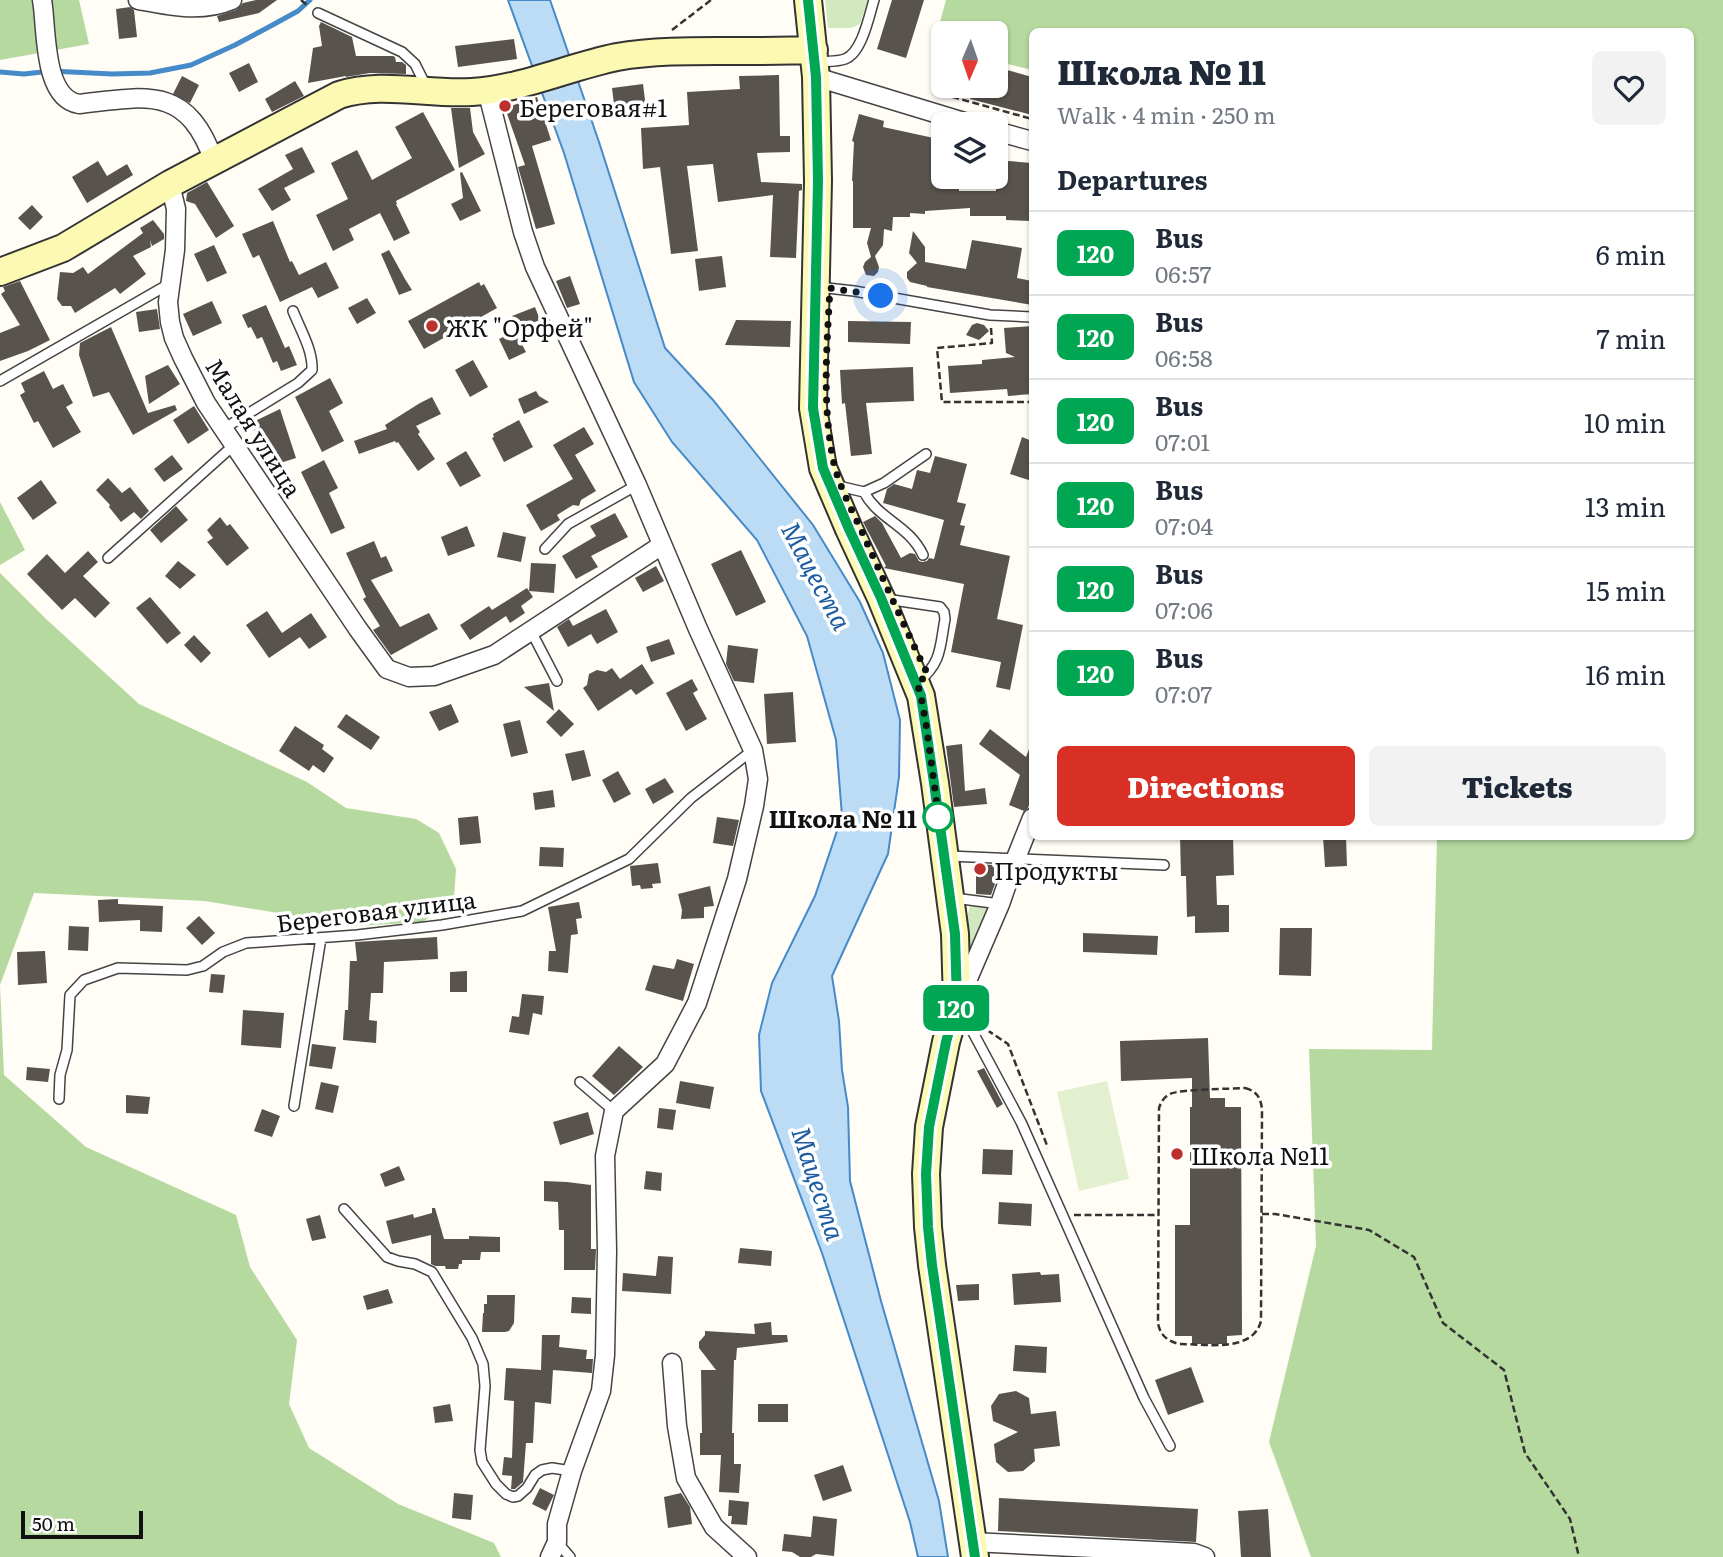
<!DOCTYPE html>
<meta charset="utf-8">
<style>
:root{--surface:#fff;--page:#f2f2f3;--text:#1f2937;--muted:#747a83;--line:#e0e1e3;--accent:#d93025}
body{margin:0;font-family:Literata,serif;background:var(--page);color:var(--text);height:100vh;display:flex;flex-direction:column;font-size:26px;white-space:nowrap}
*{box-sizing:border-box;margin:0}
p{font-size:23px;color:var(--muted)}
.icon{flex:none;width:38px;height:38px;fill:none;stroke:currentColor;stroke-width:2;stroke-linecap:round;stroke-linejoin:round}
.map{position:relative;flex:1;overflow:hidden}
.side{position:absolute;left:1029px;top:28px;width:665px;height:812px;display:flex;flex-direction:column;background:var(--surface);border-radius:10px;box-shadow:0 2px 5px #0004}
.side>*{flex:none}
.badge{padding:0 14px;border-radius:10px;font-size:24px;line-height:46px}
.needle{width:46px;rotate:182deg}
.tools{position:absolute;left:931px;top:21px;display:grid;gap:14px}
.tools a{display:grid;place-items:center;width:77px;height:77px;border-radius:10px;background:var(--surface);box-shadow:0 2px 5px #0004;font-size:35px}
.scale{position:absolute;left:21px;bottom:18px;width:122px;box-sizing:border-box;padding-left:7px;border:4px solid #111;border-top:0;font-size:19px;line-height:24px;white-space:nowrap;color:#111;-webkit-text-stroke:5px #fff;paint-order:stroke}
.you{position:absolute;width:35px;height:35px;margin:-18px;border:5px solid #fff;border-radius:50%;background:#1a73e8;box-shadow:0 0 0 10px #1a73e833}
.map>.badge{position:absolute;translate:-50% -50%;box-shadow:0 0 0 4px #fff}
h2{padding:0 28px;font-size:26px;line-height:63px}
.round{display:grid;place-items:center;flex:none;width:74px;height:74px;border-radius:10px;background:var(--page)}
.overview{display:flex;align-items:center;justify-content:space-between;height:119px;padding:0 28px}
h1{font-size:33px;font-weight:800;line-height:52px}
.cta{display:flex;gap:14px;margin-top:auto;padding:14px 28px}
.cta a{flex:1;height:80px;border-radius:10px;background:var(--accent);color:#fff;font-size:28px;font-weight:800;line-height:80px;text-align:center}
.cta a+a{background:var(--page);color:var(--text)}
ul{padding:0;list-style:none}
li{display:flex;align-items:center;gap:21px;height:84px;padding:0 28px;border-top:2px solid var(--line)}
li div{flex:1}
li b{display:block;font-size:26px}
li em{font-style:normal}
li .badge{min-width:77px;font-weight:700;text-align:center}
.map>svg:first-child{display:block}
.green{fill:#d2e9bf}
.forest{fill:#b5d99f}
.pitch{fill:#e3f0d0}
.water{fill:#bcdbf4;stroke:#458ac9;stroke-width:2}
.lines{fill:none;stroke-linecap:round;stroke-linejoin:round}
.stream{stroke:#458ac9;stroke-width:5}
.building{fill:#59534e}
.lane-casing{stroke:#444;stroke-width:12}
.street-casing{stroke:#444;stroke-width:21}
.secondary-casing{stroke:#333;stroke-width:30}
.path{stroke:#333;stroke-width:2.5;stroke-dasharray:7 3.5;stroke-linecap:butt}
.lane{stroke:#fff;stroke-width:9}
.street{stroke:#fff;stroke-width:18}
.secondary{stroke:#fcf9b3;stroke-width:26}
.line-casing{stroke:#fff;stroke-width:16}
.line{stroke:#00a651;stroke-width:10}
.walk{stroke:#111;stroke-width:7;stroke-dasharray:0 12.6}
.poi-dot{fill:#bd312d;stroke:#fff;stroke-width:2.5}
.stop-dot{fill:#fff;stroke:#00a651;stroke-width:3.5}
.labels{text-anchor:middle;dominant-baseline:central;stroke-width:7;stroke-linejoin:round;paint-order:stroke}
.poi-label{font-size:24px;fill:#111;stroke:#fff;text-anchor:start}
.street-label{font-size:24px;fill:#111;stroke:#fff}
.stop-label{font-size:24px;font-weight:bold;fill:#111;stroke:#fff;text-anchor:end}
.water-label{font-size:26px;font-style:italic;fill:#1d5da0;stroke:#fff}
</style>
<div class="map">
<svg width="1723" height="1557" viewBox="0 0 1723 1557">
<rect width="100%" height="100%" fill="#fffdf5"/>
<!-- green -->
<path class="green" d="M825,0H868L860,24L851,28H828Z
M973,904L988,909L989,912L967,960L966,922L970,905Z"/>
<!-- forest -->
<path class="forest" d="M0,0H79L89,44L0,60Z
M946,0H1723V1557H1311L1269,1442L1316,1246L1309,1049L1432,1050L1437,837L1690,836V32H1032V70L996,61V33H943V52L932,51Z
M0,502L25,550L0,565Z
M0,573L45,618L139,704L307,782L346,808L416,819L439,833L456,869L454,898L423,922L356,926L205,901L34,893L0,985L4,1075L86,1147L236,1215L250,1267L297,1340L289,1404L309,1448L398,1504L494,1543L501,1557H0Z"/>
<!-- pitch -->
<path class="pitch" d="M1107,1081L1129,1179L1079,1191L1057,1092Z"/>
<!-- water -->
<path class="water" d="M508,0H550L599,142L665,348L713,400L813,525L860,602L883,653L900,720L899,777L888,854L832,976L839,1021L842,1070L848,1107L850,1181L881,1301L939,1501L948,1557H918L910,1522L822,1253L761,1091L759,1035L772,983L815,896L842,816L836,740L807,636L757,540L672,442L634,382L564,153Z"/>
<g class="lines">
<!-- stream -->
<path class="stream" d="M0,72L24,74L51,71L112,74L150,73L191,65L235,45L267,28L298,11L310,0"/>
</g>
<!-- building -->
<path class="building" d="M256,0H277L259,13L219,22L217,16L236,10L243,3Z
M892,0H924L906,58L877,49Z
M130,7L134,10L137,37L119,39L116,9Z
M321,22L352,37L356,56H393L395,57L396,62H402L406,65V74L370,73L346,77V76L308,83L313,48L322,46L319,26Z
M514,39L517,59L458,67L455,46Z
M249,63L258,82L239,92L229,73Z
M996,67L1032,77V115L970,99L974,86H996Z
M779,75L780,136H790V152L757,153L761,182L802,184V190L799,191L796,258L770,257L773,195L718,202L713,164L687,166L698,251L671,254L660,167L643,169L641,128L689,125L687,92L740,89L739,76Z
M182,76L199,85L190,103L173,94Z
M295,81L304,96L272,112L265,99Z
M643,84L646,108L615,112L612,88Z
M537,97L551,140L532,146L555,224L536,229L518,167L525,165L505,108Z
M451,108H470L473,132L485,154L459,168Z
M423,112L455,170L396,201L397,204H396L410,233L394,241L380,213L349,229L354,240L333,251L316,215L348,199L331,163L357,150L372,180L412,158L395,127Z
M859,114L884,121L883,127L943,140V185L959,184V191H996V160L1032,163V221L1006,220V216H970V208L925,211V214L910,213V217H893L892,231L884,229L883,245L875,256L879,267L878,272L874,276L866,275L863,267L865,262L871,257L867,243L871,228H853V181H852L854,142L852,141Z
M302,147L315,172L284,188L291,200L272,211L258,189L293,169L285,155Z
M98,161L107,176L127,164L133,175L87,203L72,177Z
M462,172L481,211L460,221L451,204L463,198L460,173Z
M207,182L234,226L216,238L195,204L186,201L187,193Z
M32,205L43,217L30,230L18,218Z
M153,220L164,234V239L152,246L150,240L151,247L133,256L146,274L120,294L115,288L75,313L71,306H62L57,299L60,272L73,273L83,267L88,274L143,233L140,228Z
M273,221L290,262L292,261L299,275L326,262L339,288L318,298L312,287L280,302L259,255L253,258L242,234Z
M913,231L925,247V262L966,269L972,240L1022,248L1017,278L1032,281V305L927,287V286L910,282L907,278V272L917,263L909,253Z
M214,245L227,273L207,282L194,254Z
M389,250L405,279L412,290L399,295L381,254Z
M722,256L726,287L699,291L695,259Z
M570,276L580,304L567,308L556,281Z
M20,281L50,340L28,351L0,361V333L20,325L1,294L5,291L3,287Z
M479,282L481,286L484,284L497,308L424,349L408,321Z
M367,298L376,313L357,324L348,308Z
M212,301L222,323L193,336L183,314Z
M266,305L285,348L289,346L297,365L281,371L277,361L273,363L262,337L257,339L251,327L248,328L242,315Z
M535,307L540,320L517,329L512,316Z
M157,309L160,329L139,332L136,312Z
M736,320L791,321L790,347L725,345Z
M848,321L911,322L910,344L848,342Z
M977,323L984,325L989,331L979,340L966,335L972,325Z
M1032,326V394L1008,396L1007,389L950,393L948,366L982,364V360L1015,357L1006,353L1004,328Z
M111,327L148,413L175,405L177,410L133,435L109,392L93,397L79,355L80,343Z
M515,331L526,352L509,360L499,339Z
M473,360L488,387L470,397L455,370Z
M168,365L180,384L149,404L145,376Z
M913,367L914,401L866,403L872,454L851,456L845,403L842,404L840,370Z
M44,371L53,389L63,384L73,403L66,407L81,432L53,448L38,421L34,423L20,395L25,392L21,383Z
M330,378L343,403L329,411L344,441L322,452L295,397Z
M536,391L539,396L549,402L524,414L518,399Z
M432,397L441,414L416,426L420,432L418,434L435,459L418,471L398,442L396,443L395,441L359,454L354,441L387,429L385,425L420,403Z
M194,406L209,430L188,444L173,420Z
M280,409L296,458L274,465L266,442L261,444L251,423Z
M519,420L533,447L504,462L492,438L494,437L493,434Z
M584,427L594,444L575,455L596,491L581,500L579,506L573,505L557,515L560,520L541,531L526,505L573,479L553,445Z
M1022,437L1032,441V481L1010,474Z
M466,451L481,476L460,487L446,463Z
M172,455L183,469L164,482L154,469Z
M935,456L967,464L957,502L966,504L960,525L965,526L960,545L1010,556L997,619L1023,625L1010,690L996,687L1001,662L951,652L964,584L884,568L886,566L863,522L875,516L882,523L901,558L910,553L915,554L919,561L922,562L927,561L929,558L934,559L944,520L883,503L887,489L894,484L912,489L917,470L930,473Z
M324,460L338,488L329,493L345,528L331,534L301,472Z
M108,478L122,493L130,487L149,511L141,519L134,512L121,522L109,507L110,505L96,490Z
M41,480L57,503L33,520L17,498Z
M176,506L188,520L161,543L150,530Z
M615,513L628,537L591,556L598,567L576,579L562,556L596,536L590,526Z
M220,517L227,526L230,524L249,548L227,566L207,542L213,538L207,530Z
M467,526L475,546L448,556L441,537Z
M503,532L526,537L521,562L497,557Z
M374,541L381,558L386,556L393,571L371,580L400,627L429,613L438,629L391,655L373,630L380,626L363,599L366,597L346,553Z
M741,550L766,602L736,616L711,564Z
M88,551L98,562L83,576L110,603L95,618L75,598L62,610L27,574L47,554L65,573Z
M178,561L196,575L180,589L165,576Z
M531,563L556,564L554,593L529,591L533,597L521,606L525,613L510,623L506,616L470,640L460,625L489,606L492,610L527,588L529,591Z
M656,566L664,581L643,592L635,578Z
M150,597L181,633L167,644L136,608Z
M606,609L618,632L597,644L591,634L568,647L557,627L569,619L573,626Z
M267,611L282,633L311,613L327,637L309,649L300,637L269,658L246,625Z
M194,635L211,653L201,663L184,645Z
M669,639L675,654L651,662L646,647Z
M728,645L758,649L754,683L734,681L726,664Z
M642,664L654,683L636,695L631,689L598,711L583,688L587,685L589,674L597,670L606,672L612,668L620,679Z
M692,679L698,690L693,693L707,719L686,731L666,693Z
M549,683L554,711L524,687Z
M793,692L796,742L767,744L764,694Z
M451,704L459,722L439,731L429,712Z
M559,709L574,724L561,737L546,722Z
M346,714L380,737L371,750L337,727Z
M520,720L528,753L511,757L503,724Z
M295,726L324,745L322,749L334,758L324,773L313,765L309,771L279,751Z
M990,729L1026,757L1031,744L1032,745V795L1028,808L1024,811L1009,805L1020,775L979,744Z
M962,744L965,791L985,788L987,804L954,807L946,746Z
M584,750L591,776L572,781L565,754Z
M618,771L631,794L614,803L602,780Z
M665,778L674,792L653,804L645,789Z
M553,790L555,807L535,810L533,793Z
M478,816L481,843L460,845L458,818Z
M717,817L739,820L733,846L713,843Z
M1180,836H1233L1234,875L1216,876L1217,905H1229V932L1195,933V916L1187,917L1186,876H1181Z
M1323,836H1346L1347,866L1325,867Z
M540,847L564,848L563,867L539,866Z
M658,863L661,883L652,884L653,888L641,889L640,885L632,886L630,866Z
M976,864L994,865L995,884L991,895L976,894Z
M710,886L714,906L704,907V918L681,919L682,910L678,894Z
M118,899V904L163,906L162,932L140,931V920L99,922L98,900Z
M579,902L582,918L576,919L578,934L571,935L568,973L548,971L549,951H556L548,907Z
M199,916L215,933L202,945L186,928Z
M69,926L89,927L88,951L68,950Z
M1280,928H1312L1311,976L1279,975Z
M1083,933L1158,936L1157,955L1083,952Z
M437,937L438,959L384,962L383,993H371L369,1020L377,1021L376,1043L343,1040L345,1010H348L350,961H357L355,942Z
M45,951L47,983L18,985L17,952Z
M677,959L694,964L683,1001L645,990L653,965L674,969Z
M467,971V992H450V972Z
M211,974L225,975L223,993L209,992Z
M522,994L544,996L542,1015L533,1013L529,1035L509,1032L512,1016L519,1017Z
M243,1010L284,1013L281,1048L241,1045Z
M1208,1038L1210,1098H1225V1107H1241L1242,1335L1227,1336V1344H1192V1336H1175V1225H1190V1107H1192V1078L1121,1081L1120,1041Z
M312,1044L336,1047L332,1069L309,1066Z
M619,1046L643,1067L614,1095L592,1076Z
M27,1067L50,1069L48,1082L26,1080Z
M984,1068L1003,1104L997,1108L977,1071Z
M680,1081L714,1087L710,1109L676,1103Z
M321,1082L339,1086L333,1113L315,1109Z
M126,1095L150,1097L148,1114L126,1113Z
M659,1108L676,1110L673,1130L657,1128Z
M262,1109L280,1116L272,1137L254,1131Z
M588,1112L594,1134L560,1145L553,1122Z
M983,1149L1013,1150L1012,1175L982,1174Z
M399,1166L405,1180L385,1187L380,1174Z
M646,1171L662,1173L661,1191L644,1189Z
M544,1181L567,1182L591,1185V1249H596L595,1270H564V1230H559L558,1202L544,1201Z
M999,1202L1032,1204L1031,1226L998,1224Z
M432,1208H435L444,1239H469V1236L500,1237V1252H481L480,1260H462V1264H459L458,1269H446L445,1266H435L431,1264V1235L392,1244L386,1221L413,1214L414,1218L432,1213Z
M320,1215L326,1238L312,1241L306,1219Z
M740,1248L772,1251L771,1266L738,1263Z
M658,1256L673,1257L671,1294L622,1291L623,1273L656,1276Z
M1040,1272L1041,1275L1059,1274L1061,1302L1014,1305L1012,1274Z
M979,1284V1300L958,1301L956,1285Z
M388,1289L393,1303L367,1310L363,1296Z
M487,1295H515L514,1323L509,1331L505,1332H482L483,1313H484V1304H487Z
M572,1297L591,1298V1314L571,1313Z
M771,1322L772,1335H787L788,1342L737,1348L736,1360H734L732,1433H734V1464H741L739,1493L719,1492L721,1455H700V1433H702L701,1370H716L699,1348V1342L705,1335V1331L755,1334L754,1324Z
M542,1335H560L559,1347L587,1350L586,1359H593L592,1373L553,1370L551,1404L535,1402L533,1443H526L523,1482L515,1489H511L512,1476L502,1475L504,1457L512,1458L514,1401L504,1400L506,1368L541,1370Z
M1015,1345L1047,1347L1046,1373L1013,1371Z
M1191,1367L1204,1402L1168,1415L1155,1380Z
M1016,1391L1029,1398L1031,1414L1056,1411L1060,1446L1034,1449L1035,1461L1023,1471L1008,1472L996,1462L994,1444L1018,1432L993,1421L991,1406L999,1394Z
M450,1404L453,1421L435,1423L433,1407Z
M758,1404H788V1422H758Z
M843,1465L852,1491L823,1501L814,1475Z
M540,1488L554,1495L546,1511L532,1504Z
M454,1493L473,1495L471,1520L452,1518Z
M681,1493L690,1507L692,1524L668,1528L664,1497Z
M999,1498L1198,1509L1196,1542L998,1531Z
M729,1500L749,1502L747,1525L731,1524L732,1516H728Z
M1268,1509L1271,1557H1241L1238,1511Z
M813,1516L837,1519L834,1556L816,1554L811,1557H800L792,1552L782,1551L784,1534L811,1537Z"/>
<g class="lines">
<defs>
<path id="lane" d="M318,13L402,52L415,64L426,86
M817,62C826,61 837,62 845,59C862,53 869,16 874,0
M818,287L854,291L990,315L1032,317
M0,381L169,284
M223,429L298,383L312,370C313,350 300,329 293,311
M834,485L864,492C879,520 909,525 923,555
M864,492L884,483L926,454
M545,549L568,524L637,485
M108,558L234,445
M886,599L940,607L944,612L945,619C940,646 942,663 918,682
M531,631L557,681
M949,856L1164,865
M954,898L1000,904
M961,1010L1021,1122L1144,1398L1170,1446
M580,1082L614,1111
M59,1099L60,1075L67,1050L70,995L84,980L118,968L187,970L203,966L223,952L246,943L357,935L442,925L522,911L629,859L691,798L753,750
M294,1106L321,938
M344,1209L387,1257L398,1261L415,1264L432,1272L472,1338L483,1364L485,1386L480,1450L482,1462L496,1484L506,1494L513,1497L518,1496L527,1488L535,1475L542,1470L552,1468L572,1471
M557,1542L570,1557"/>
<path id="street" d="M42,0C47,26 42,98 79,104C147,96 187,85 214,161
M138,0C170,6 201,13 232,0
M816,77L971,124
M487,90L523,232L535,267L637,485L698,629L753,750L758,779L754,806L737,879L697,1003L665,1064L614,1111L605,1156L607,1251L605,1355L601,1391L572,1471L557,1524V1542L550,1557
M996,131L1032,141
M170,184L176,209L175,250L168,302L170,322L174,338L183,358L206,403L358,629L387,669L409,677L434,676L494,655L662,545
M960,997L1000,904L1016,858L1032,818
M672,1363L677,1426L686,1478L714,1527L747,1557
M972,1542L1176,1552L1194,1553L1205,1557"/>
<path id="secondary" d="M808,0L816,77L818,181L813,408L823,468L849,529L881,598L921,696L935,783L955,934L957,1003L946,1042L929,1127L926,1174L928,1227L932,1265L975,1557
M0,272L63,248L170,184L339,95C382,81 427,95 472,92C522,89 568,67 617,57C657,50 698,51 739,51C764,51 789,51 814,50"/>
</defs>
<!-- lane casing -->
<use href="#lane" class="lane-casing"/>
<!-- street casing -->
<use href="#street" class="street-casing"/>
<!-- secondary casing -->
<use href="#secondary" class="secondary-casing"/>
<!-- path -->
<path class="path" d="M301,0L307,5
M672,30L711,0
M942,94L1032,119
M991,328L992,343L937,348L942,402H1032
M987,1030L1008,1044L1048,1148
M1245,1088C1257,1091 1261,1098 1262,1110L1261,1321C1253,1353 1205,1344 1179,1344C1167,1341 1160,1335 1158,1323L1159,1108C1161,1102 1164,1097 1170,1094C1180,1089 1230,1089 1245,1088Z
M1262,1214H1275L1369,1230L1414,1257L1443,1323L1504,1370L1525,1453L1570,1519L1579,1557
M1074,1215H1159"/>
<!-- lane -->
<use href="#lane" class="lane"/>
<!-- street -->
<use href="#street" class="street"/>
<!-- secondary -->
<use href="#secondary" class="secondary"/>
</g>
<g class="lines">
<defs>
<path id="line" d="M808,0L816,77L818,181L813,408L823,468L849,529L881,598L921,696L934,783L955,934L957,1003L946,1042L929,1127L926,1174L928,1227L932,1265L975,1557"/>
</defs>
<!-- line casing -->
<use href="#line" class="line-casing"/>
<!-- line -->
<use href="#line" class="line"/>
<!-- walk -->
<path class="walk" d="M881,296L830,288C827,345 822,403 833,459C838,485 852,510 863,534C884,581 905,628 928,675L917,683L921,696L926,724L939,819L938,817"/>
</g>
<!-- markers -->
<g class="poi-dot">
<circle cx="505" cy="106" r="7"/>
<circle cx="432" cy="326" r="7"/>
<circle cx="980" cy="869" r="7"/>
<circle cx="1177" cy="1154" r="7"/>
</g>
<circle class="stop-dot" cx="938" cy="817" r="14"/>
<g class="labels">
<!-- poi labels -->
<g class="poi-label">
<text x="519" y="106">Береговая#1</text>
<text x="446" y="326">ЖК "Орфей"</text>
<text x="994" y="869">Продукты</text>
<text x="1191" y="1154">Школа №11</text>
</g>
<!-- street labels -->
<g class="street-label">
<text transform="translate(255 427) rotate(58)">Малая улица</text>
<text transform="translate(376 910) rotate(-7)">Береговая улица</text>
</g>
<!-- stop labels -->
<g class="stop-label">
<text x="917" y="817">Школа № 11</text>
</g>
<!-- water labels -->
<g class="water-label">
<text transform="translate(818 575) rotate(62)">Мацеста</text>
<text transform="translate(820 1183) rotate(72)">Мацеста</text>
</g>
</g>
</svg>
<div class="tools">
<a><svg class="needle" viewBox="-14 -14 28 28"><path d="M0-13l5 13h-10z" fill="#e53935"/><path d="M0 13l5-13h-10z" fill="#747a83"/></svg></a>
<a><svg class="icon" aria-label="layers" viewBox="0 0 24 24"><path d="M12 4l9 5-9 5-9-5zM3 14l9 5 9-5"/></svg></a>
</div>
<div class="scale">50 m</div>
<div class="you" style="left:881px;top:296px"></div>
<b class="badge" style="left:956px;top:1008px;background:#00a651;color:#fff">120</b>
<section class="side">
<div class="overview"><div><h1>Школа № 11</h1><p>Walk · 4 min · 250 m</p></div><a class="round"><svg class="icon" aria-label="heart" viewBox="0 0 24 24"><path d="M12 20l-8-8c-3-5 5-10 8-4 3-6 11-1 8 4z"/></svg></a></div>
<h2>Departures</h2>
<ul>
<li><span class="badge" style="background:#00a651;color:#fff">120</span><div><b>Bus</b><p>06:57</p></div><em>6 min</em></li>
<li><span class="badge" style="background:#00a651;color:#fff">120</span><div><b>Bus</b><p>06:58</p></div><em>7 min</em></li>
<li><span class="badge" style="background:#00a651;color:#fff">120</span><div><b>Bus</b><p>07:01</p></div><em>10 min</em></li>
<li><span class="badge" style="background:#00a651;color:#fff">120</span><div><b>Bus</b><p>07:04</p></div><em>13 min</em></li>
<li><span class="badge" style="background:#00a651;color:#fff">120</span><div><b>Bus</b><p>07:06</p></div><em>15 min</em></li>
<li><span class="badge" style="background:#00a651;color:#fff">120</span><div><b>Bus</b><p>07:07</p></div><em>16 min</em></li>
</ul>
<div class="cta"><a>Directions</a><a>Tickets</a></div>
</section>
</div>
